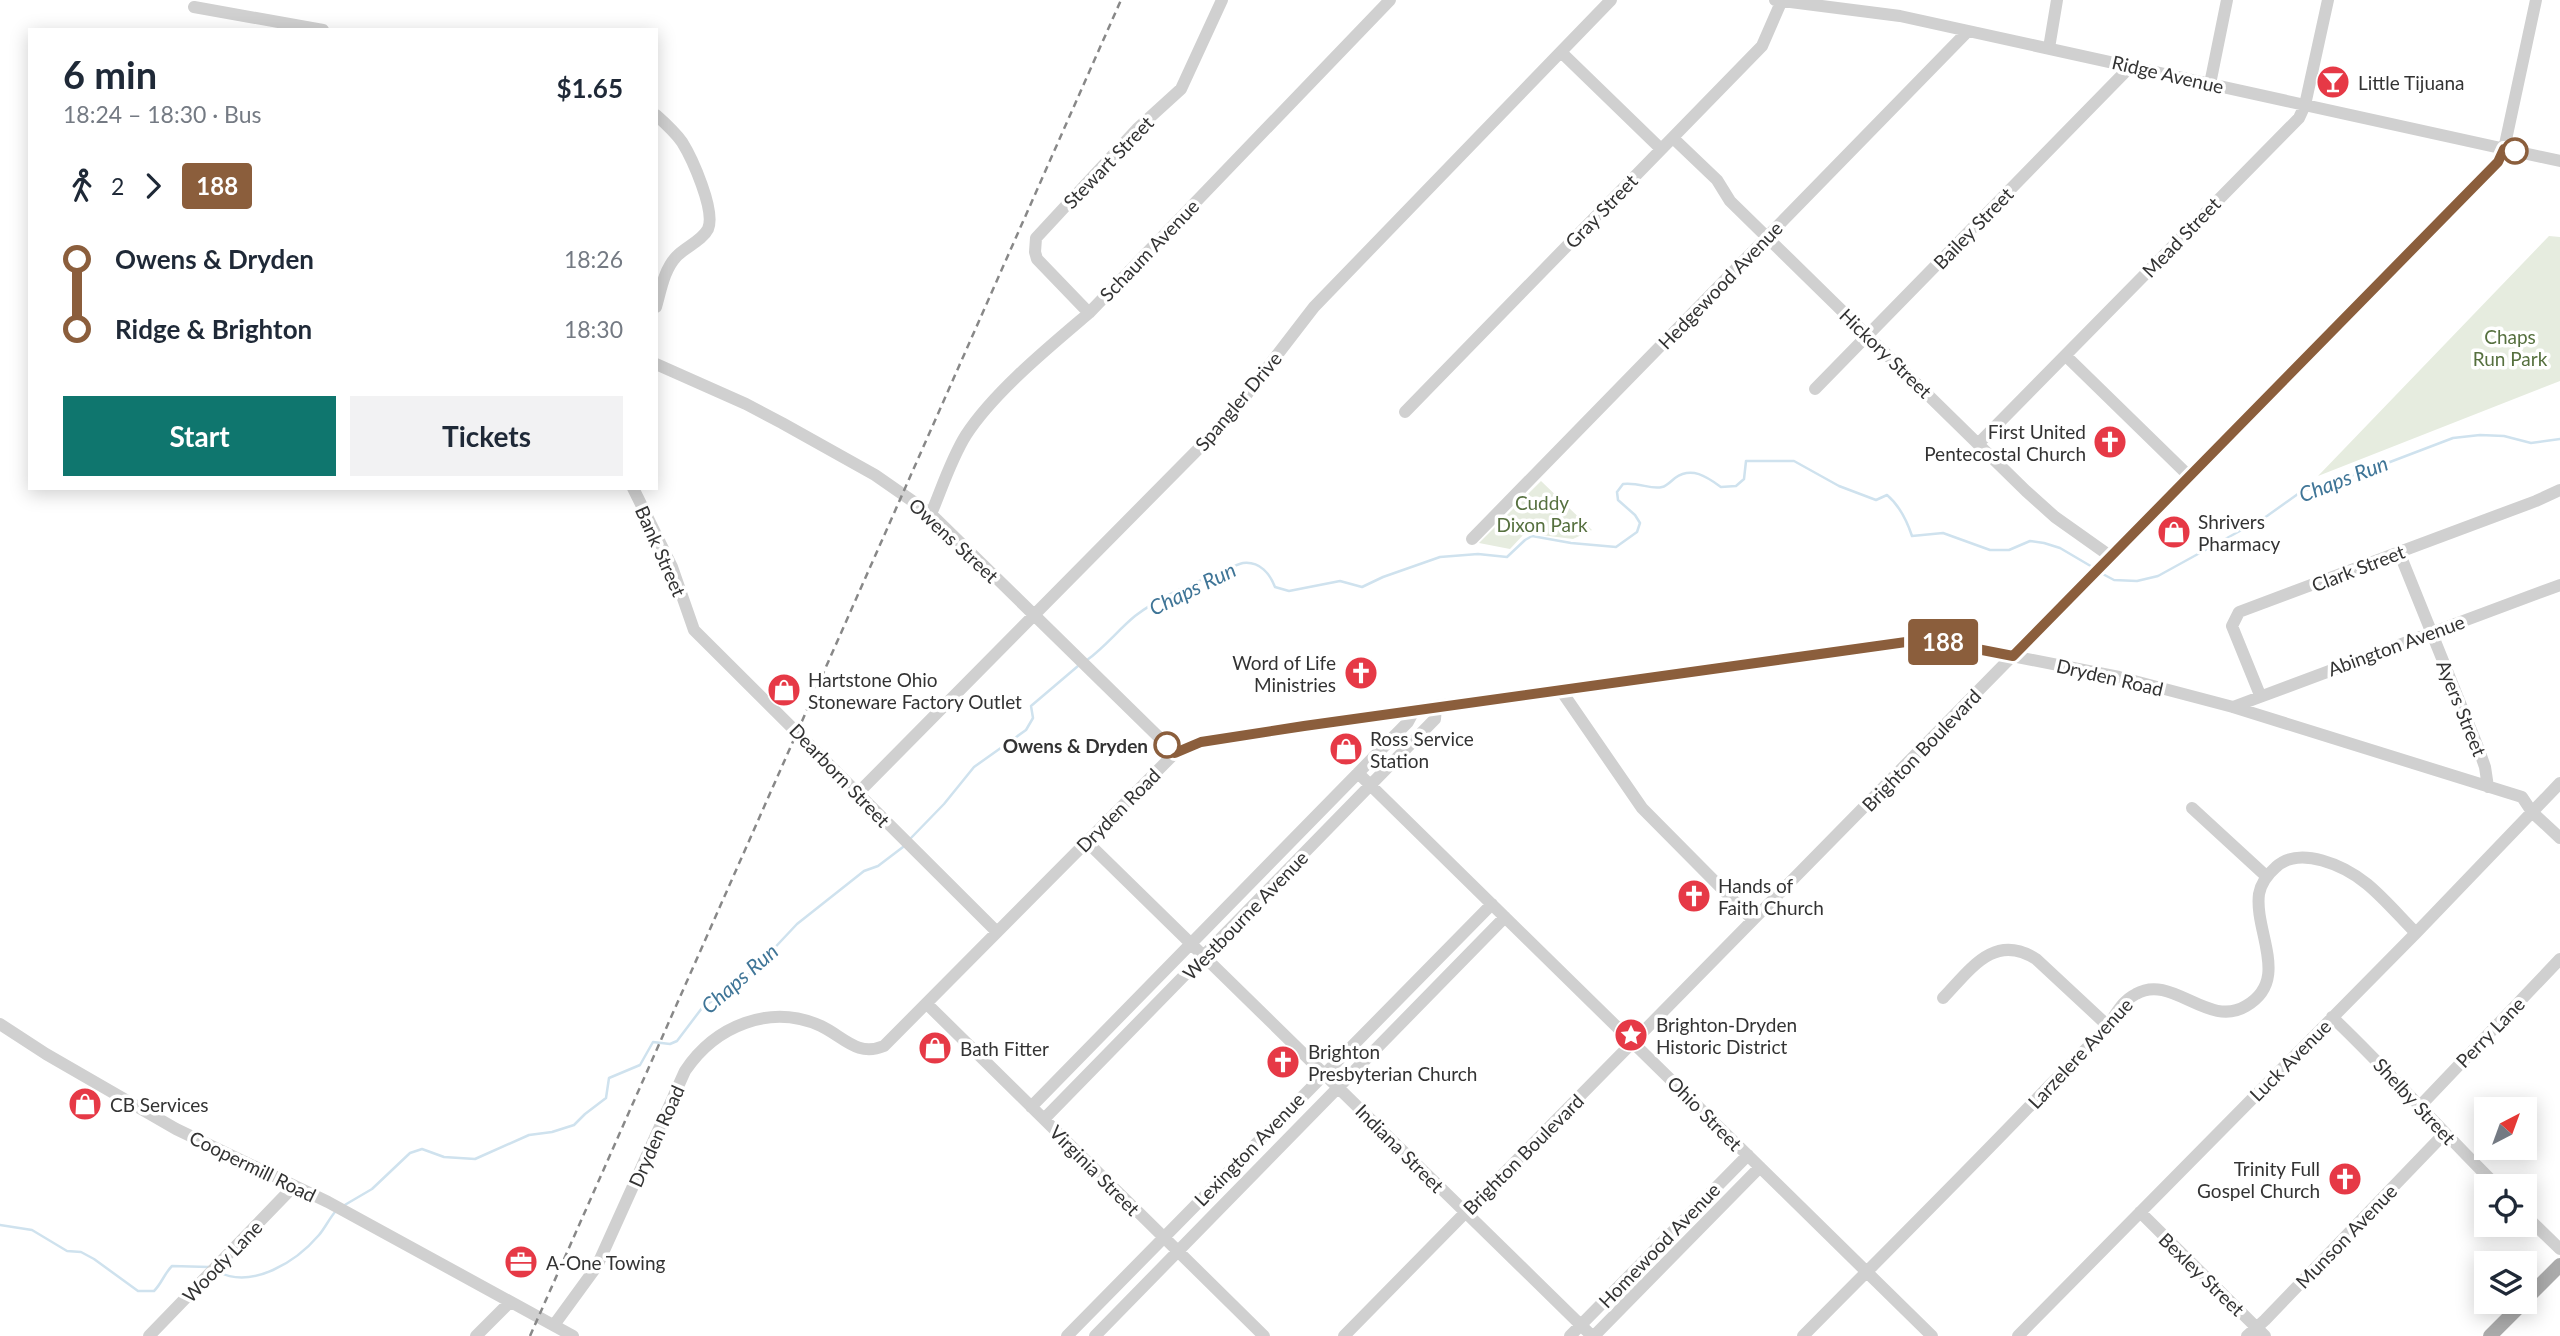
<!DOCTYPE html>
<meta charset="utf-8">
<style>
:root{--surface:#fff;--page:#f2f2f3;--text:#1f2937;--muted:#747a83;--accent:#0f766e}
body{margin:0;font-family:Lato,sans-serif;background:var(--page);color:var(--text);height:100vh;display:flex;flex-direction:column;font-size:26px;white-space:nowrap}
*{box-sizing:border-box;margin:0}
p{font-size:23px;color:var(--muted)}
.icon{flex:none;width:38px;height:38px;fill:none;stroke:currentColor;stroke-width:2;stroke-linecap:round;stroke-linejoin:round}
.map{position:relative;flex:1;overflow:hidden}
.side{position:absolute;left:28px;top:28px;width:630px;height:462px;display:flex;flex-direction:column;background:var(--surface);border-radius:0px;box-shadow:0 4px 18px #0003}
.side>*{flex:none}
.badge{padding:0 14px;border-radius:5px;font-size:24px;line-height:46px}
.needle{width:46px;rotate:41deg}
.fabs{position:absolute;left:2474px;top:1097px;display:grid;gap:14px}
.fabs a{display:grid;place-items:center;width:63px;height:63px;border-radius:0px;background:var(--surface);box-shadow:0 4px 18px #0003;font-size:35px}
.map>.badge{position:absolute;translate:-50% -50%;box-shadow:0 0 0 4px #fff}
.legs{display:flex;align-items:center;gap:10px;height:77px;padding:0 35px;font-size:23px}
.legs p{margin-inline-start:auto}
.overview{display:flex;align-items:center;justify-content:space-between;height:119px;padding:0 35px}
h1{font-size:38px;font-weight:700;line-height:52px}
.cta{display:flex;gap:14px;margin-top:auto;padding:14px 35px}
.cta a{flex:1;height:80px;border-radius:0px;background:var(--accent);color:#fff;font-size:28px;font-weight:700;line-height:80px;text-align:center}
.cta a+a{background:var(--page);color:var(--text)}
ul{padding:0 35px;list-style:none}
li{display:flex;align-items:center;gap:24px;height:70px;font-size:26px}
li i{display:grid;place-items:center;width:10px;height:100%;margin:0 9px;background:currentColor}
li i::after{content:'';width:18px;height:18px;margin:-9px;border:5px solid;border-radius:50%;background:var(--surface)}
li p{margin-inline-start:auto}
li:first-child i{background:linear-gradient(#0000 50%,currentColor 0)}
li:last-child i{background:linear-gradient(currentColor 50%,#0000 0)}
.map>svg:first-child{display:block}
.green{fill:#e6ecdf}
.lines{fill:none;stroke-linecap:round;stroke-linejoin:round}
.stream{stroke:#cfe2ee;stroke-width:2.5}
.minor{stroke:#d0d0d0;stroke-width:12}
.major{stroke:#ababab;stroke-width:14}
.rail{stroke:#888;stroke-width:2.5;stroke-dasharray:7 5;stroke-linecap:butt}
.line-1-casing{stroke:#fff;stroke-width:16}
.line-1{stroke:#8b5e3c;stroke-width:10}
.stop-1-dot{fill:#fff;stroke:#8b5e3c;stroke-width:3.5}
.labels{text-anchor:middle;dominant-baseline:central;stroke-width:7;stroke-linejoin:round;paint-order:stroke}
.street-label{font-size:19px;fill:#333;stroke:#fff}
.poi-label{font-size:19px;fill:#333;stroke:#fff;text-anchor:start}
.park-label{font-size:19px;fill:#56703f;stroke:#fff}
.stop-label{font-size:19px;font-weight:bold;fill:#333;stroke:#fff;text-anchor:end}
.water-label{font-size:21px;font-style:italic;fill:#3f7597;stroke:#fff}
</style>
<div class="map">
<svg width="2560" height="1336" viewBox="0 0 2560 1336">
<rect width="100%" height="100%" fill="#fff"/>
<!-- green -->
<path class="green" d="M2549,236L2560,237V381L2318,476Z
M1541,481L1592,530L1573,539L1525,533L1510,549L1479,543Z"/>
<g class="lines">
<!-- stream -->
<path class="stream" d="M2099,572L2114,580L2137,581L2158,576L2267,516L2302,491L2369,470L2453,438L2480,435L2504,436L2531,443L2560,439
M1087,660C1105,647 1118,630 1135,616C1161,596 1192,583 1223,572C1229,569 1237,564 1243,563C1260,561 1270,574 1275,587L1289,591L1340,581L1362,587L1383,577L1440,557L1478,554L1507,557L1525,540L1532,536L1571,543L1616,547L1637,532L1640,523L1635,515L1618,500L1617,492L1623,484C1639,482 1651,490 1662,487C1667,486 1671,481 1675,478C1692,466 1707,477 1721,487L1736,486L1744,479L1746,461H1794L1839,486L1876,500L1887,495C1899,505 1907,521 1912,536L1943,533L1990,550H2009L2030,541L2044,543L2060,548L2094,568
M910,839L944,804L974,767L1026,730L1033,718L1031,706L1078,666
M343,1206L372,1189L410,1153L422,1149L444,1157L475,1159L529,1135L552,1132L574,1125L585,1114L606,1098L609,1078L640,1065L653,1042L670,1044L677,1041L702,1008L751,973L797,924L864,871L878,866L903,847
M0,1225L32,1230L67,1251L81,1252L94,1259L138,1291H154C162,1283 164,1274 172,1266L209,1267
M218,1272C253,1289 296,1262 319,1235C325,1228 329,1219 335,1212"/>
<!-- minor -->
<path class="minor" d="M1775,0L1900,16L2560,161
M194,7L323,30
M2049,48L2057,0
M1561,52L1661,149
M2210,84L2227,0
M656,115C665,123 675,132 682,142C692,158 716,211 708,229C702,241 685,247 676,257C664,270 661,290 656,307
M1673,138L1717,180L1730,201L2026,491L2055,517L2110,556
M1089,313L1037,259L1035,252L1036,238L1137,129L1181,89L1222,0
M2066,356L2189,476
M656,364L746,404L782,423L875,475L931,514L1175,753
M1815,389L2131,66
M1405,412L1762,46L1782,0
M1978,444L2299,118L2305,105L2328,0
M633,488L672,567L694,630L997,932
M931,514C942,488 951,459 966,435C994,392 1049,347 1089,313L1390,0
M1472,539L1968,31
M2399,552L2479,750L2485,767L2488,787
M1560,689L1642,808L1753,920
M2260,695L2232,626L2239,612L2536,501L2560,490
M2233,707L2560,585
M1358,773L1932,1336
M857,794L1227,420L1314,307L1611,0
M2192,808L2266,876
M1087,842L1592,1336
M1943,998C1970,970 1994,932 2036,959L2107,1025
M927,1004L1264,1336
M2332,1017C2389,1071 2441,1131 2497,1186
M0,1024L46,1054L176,1129L328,1202L573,1336
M2420,1106L2560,959
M1031,1107L1408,722L1415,709
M1044,1119L1435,719L1436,706
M2140,1212L2265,1336
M2525,1215L2560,1249
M554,1325L597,1266L685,1071C715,1026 770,1003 821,1026C844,1037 857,1057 884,1046L1175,753L1201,742L1415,709L1906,642H1941L2119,677L2233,707L2522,797L2532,812L2560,838
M149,1336L294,1186
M476,1336L510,1302
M1067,1336L1492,904
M1095,1336L1505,917
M1344,1336L2498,162L2504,149L2536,0
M1570,1336L1748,1155
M1594,1336L1760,1167
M1803,1336C1885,1253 1968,1171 2049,1086C2068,1066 2090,1047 2108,1025C2117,1013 2122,1001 2136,994C2172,973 2208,1029 2246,1006C2291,980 2254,932 2259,894C2261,883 2268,874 2276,867C2300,845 2345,866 2367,884C2385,899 2400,917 2416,933
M2018,1336L2416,933L2560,783
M2247,1336L2265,1320L2444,1134"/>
<!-- major -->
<path class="major" d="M2525,1300L2560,1265
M2490,1336L2524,1302"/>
<!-- rail -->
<path class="rail" d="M530,1336L1121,0"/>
</g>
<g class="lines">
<defs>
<path id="line-1" d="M1167,745L1175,753L1201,742L1304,726L1906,642H1941L2013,656L2498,162L2504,149L2515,151"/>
</defs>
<!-- line-1 casing -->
<use href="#line-1" class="line-1-casing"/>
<!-- line-1 -->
<use href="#line-1" class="line-1"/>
</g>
<!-- icons -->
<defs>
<symbol id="bar-disc" viewBox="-11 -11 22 22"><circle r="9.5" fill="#e63946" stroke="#fff"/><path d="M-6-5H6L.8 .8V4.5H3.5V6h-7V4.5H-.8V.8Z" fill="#fff"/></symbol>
<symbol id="church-disc" viewBox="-11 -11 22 22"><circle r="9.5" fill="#e63946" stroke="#fff"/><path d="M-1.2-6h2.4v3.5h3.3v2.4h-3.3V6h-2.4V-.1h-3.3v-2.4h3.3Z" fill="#fff"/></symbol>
<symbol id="shop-disc" viewBox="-11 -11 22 22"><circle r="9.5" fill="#e63946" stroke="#fff"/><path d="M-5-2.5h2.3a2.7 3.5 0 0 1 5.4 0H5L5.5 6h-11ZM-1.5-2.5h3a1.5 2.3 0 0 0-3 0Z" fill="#fff"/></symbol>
<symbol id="sight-disc" viewBox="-11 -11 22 22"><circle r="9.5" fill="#e63946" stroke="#fff"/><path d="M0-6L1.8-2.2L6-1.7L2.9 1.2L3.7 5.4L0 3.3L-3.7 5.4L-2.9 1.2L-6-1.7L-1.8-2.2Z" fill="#fff"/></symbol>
<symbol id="office-disc" viewBox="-11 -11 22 22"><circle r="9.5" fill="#e63946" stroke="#fff"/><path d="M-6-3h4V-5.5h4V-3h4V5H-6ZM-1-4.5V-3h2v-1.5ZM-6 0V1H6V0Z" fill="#fff"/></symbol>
</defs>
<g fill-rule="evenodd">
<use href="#bar-disc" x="2314" y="63" width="38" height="38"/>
<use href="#church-disc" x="2091" y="423" width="38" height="38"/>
<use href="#shop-disc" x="2155" y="513" width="38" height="38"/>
<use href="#church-disc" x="1342" y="654" width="38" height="38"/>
<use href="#shop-disc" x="765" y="671" width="38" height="38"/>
<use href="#shop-disc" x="1327" y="730" width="38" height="38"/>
<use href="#church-disc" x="1675" y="877" width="38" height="38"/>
<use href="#sight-disc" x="1612" y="1016" width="38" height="38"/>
<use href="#shop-disc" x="916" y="1029" width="38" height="38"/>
<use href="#church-disc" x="1264" y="1043" width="38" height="38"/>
<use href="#shop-disc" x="66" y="1085" width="38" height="38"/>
<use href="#church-disc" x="2326" y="1160" width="38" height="38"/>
<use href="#office-disc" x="502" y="1243" width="38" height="38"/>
</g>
<!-- markers -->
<g class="stop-1-dot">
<circle cx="2515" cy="151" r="12"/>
<circle cx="1167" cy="745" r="12"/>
</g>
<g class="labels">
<!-- street labels -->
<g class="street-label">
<text transform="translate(2168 74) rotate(13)">Ridge Avenue</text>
<text transform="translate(1108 162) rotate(-46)">Stewart Street</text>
<text transform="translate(1601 211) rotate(-46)">Gray Street</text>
<text transform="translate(1973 228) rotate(-46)">Bailey Street</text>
<text transform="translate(2181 237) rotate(-46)">Mead Street</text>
<text transform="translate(1149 250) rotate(-46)">Schaum Avenue</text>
<text transform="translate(1720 285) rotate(-46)">Hedgewood Avenue</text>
<text transform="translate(1886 353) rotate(44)">Hickory Street</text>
<text transform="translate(1238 401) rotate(-50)">Spangler Drive</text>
<text transform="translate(954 540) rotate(43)">Owens Street</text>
<text transform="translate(661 551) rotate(66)">Bank Street</text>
<text transform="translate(2358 568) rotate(-21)">Clark Street</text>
<text transform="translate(2396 645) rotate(-20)">Abington Avenue</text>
<text transform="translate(2110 677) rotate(13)">Dryden Road</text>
<text transform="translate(2462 708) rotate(68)">Ayers Street</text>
<text transform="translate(1921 750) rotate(-46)">Brighton Boulevard</text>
<text transform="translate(840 775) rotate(46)">Dearborn Street</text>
<text transform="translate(1118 810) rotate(-45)">Dryden Road</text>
<text transform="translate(1245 915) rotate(-46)">Westbourne Avenue</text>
<text transform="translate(2490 1032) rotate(-46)">Perry Lane</text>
<text transform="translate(2080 1053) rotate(-47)">Larzelere Avenue</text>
<text transform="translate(2290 1060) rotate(-45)">Luck Avenue</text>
<text transform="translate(2415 1101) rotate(47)">Shelby Street</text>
<text transform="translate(1705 1113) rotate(45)">Ohio Street</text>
<text transform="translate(656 1136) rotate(-66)">Dryden Road</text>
<text transform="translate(1400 1148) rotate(45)">Indiana Street</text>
<text transform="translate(1249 1149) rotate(-46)">Lexington Avenue</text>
<text transform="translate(1523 1154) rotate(-45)">Brighton Boulevard</text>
<text transform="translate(253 1166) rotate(26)">Coopermill Road</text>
<text transform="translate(1095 1170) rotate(45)">Virginia Street</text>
<text transform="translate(2346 1236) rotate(-46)">Munson Avenue</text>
<text transform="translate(1659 1245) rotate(-46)">Homewood Avenue</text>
<text transform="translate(222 1261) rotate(-46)">Woody Lane</text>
<text transform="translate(2202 1274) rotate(44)">Bexley Street</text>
</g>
<!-- poi labels -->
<g class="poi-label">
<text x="2358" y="82">Little Tijuana</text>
<text x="2086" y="431" text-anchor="end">First United<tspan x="2086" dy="22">Pentecostal Church</tspan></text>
<text x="2198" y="521">Shrivers<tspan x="2198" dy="22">Pharmacy</tspan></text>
<text x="1336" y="662" text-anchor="end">Word of Life<tspan x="1336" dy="22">Ministries</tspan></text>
<text x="808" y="679">Hartstone Ohio<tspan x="808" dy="22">Stoneware Factory Outlet</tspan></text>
<text x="1370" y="738">Ross Service<tspan x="1370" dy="22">Station</tspan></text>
<text x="1718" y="885">Hands of<tspan x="1718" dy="22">Faith Church</tspan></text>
<text x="1656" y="1024">Brighton-Dryden<tspan x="1656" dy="22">Historic District</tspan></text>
<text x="960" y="1048">Bath Fitter</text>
<text x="1308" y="1051">Brighton<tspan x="1308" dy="22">Presbyterian Church</tspan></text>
<text x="110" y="1104">CB Services</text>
<text x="2320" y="1168" text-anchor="end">Trinity Full<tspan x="2320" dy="22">Gospel Church</tspan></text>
<text x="546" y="1262">A-One Towing</text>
</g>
<!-- park labels -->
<g class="park-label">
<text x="2510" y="336">Chaps<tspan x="2510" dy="22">Run Park</tspan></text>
<text x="1542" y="502">Cuddy<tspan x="1542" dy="22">Dixon Park</tspan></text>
</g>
<!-- stop labels -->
<g class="stop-label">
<text x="1148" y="745">Owens &amp; Dryden</text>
</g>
<!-- water labels -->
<g class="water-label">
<text transform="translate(2343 478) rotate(-21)">Chaps Run</text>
<text transform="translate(1192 588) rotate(-26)">Chaps Run</text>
<text transform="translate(739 978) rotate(-41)">Chaps Run</text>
</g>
</g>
</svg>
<div class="fabs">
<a><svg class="needle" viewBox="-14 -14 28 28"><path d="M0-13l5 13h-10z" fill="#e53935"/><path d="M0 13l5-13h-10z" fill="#747a83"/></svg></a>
<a><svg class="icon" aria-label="locate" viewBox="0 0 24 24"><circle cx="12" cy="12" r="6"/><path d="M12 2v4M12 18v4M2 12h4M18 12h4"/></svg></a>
<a><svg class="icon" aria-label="layers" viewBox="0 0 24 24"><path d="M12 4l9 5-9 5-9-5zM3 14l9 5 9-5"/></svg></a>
</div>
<b class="badge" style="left:1943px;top:642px;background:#8b5e3c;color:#fff">188</b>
<section class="side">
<div class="overview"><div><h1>6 min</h1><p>18:24 – 18:30 · Bus</p></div><b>$1.65</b></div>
<div class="legs"><svg class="icon" aria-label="walk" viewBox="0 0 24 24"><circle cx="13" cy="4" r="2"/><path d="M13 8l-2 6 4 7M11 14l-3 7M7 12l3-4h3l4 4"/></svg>2<svg class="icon" aria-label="forward" viewBox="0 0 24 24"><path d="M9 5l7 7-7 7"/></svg><b class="badge" style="background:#8b5e3c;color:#fff">188</b></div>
<ul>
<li><i style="color:#8b5e3c"></i><b>Owens &amp; Dryden</b><p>18:26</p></li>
<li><i style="color:#8b5e3c"></i><b>Ridge &amp; Brighton</b><p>18:30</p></li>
</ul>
<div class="cta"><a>Start</a><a>Tickets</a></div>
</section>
</div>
